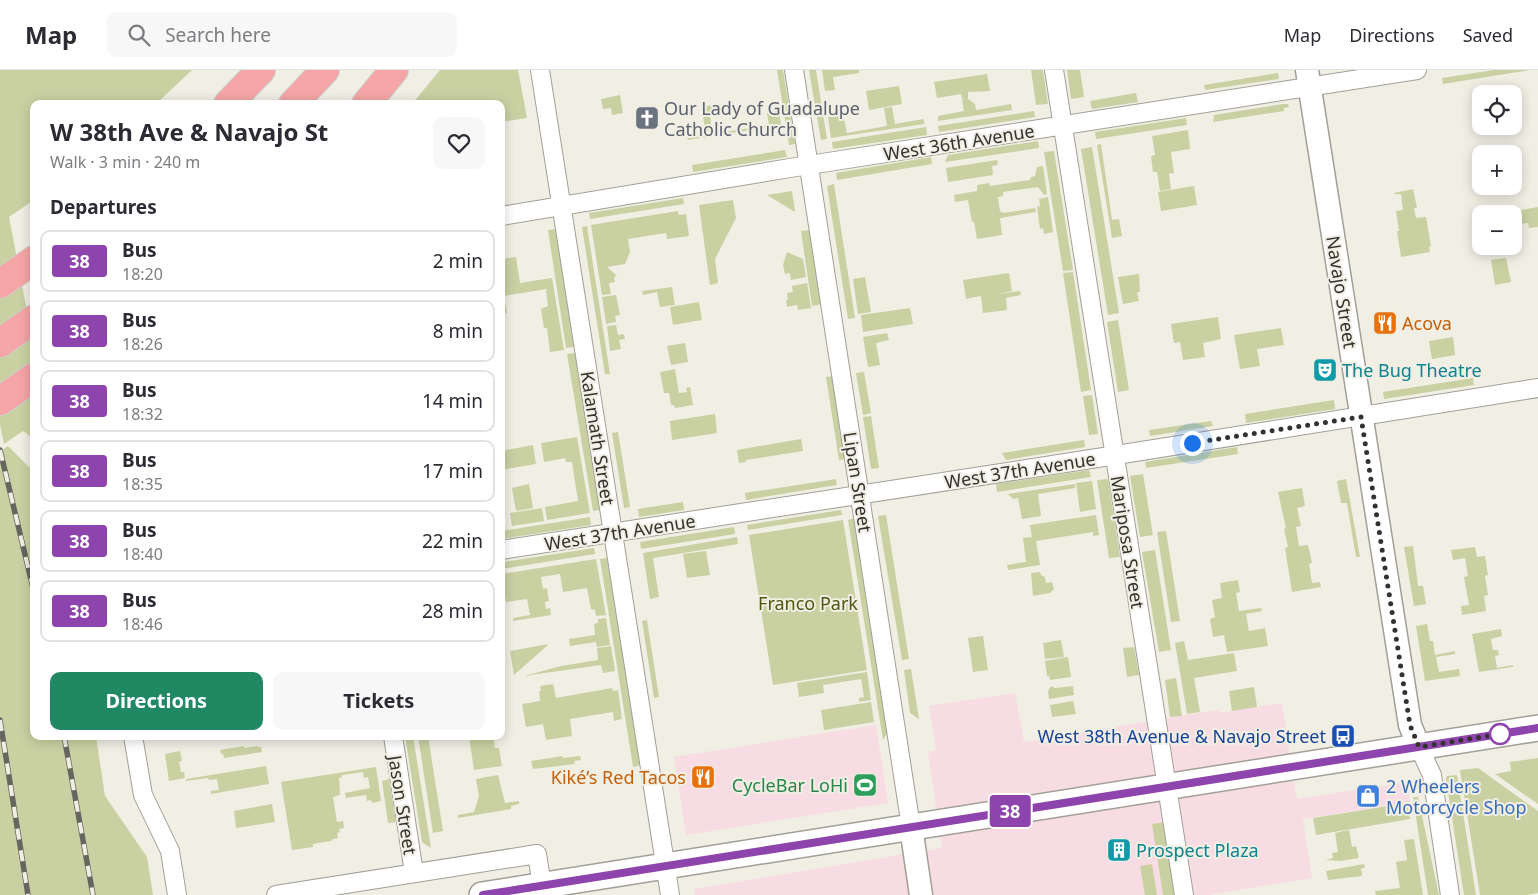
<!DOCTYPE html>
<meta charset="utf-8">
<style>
:root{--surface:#fff;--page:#f7f7f7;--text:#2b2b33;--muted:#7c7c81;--line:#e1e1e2;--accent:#218864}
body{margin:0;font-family:"Noto Sans",sans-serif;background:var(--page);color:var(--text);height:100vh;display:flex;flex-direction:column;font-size:19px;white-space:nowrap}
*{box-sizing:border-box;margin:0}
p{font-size:16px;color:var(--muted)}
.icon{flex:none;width:28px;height:28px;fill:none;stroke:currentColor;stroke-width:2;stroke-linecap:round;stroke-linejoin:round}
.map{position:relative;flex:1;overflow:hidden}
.side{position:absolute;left:30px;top:30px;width:475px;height:640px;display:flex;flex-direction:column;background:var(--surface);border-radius:10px;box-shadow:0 2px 12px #0003}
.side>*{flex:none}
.badge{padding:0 10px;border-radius:4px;font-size:18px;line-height:32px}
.tools{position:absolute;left:1472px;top:15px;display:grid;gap:10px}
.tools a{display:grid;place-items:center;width:50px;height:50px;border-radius:10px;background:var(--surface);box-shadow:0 2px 12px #0003;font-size:25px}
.you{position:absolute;width:25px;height:25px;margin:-12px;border:4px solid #fff;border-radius:50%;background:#1a73e8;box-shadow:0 0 0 8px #1a73e833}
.map>.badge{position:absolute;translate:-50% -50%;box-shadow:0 0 0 2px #fff}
h2{padding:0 20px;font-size:19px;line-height:45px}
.round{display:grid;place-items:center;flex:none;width:52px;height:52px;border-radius:10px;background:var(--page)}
.summary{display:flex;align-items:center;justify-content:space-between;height:85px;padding:0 20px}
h1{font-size:24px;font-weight:700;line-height:38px}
.action{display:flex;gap:10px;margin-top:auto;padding:10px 20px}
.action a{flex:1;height:58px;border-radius:10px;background:var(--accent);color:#fff;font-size:20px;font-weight:700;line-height:58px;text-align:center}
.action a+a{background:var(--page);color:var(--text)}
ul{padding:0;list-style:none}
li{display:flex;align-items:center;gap:15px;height:62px;margin:0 10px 8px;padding:0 10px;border:2px solid var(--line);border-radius:10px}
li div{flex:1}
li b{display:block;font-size:19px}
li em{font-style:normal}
li .badge{min-width:55px;font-weight:700;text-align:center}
header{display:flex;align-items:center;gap:30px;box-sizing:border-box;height:70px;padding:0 25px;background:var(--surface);border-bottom:1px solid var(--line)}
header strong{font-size:24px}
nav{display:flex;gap:28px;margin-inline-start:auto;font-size:18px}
.search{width:350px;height:45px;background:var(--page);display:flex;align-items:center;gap:12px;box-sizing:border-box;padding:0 18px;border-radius:10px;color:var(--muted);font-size:19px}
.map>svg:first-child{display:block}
.commercial{fill:#f7dce3}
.green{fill:#c9d1a3}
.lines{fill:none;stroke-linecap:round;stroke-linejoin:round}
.minor-casing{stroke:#a29f96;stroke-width:20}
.tertiary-casing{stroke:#a29f96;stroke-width:25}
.secondary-casing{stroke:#a29f96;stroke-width:28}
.motorway-casing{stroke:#cececd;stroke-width:30}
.minor{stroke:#fff;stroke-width:18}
.tertiary{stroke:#fff;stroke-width:22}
.secondary{stroke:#fff;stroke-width:25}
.motorway{stroke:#f5a5a5;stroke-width:28}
.rail-casing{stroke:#676560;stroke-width:5.5}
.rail{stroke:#f1eee4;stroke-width:4;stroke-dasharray:11;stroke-linecap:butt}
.line-casing{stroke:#fff;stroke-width:11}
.line{stroke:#8e44ad;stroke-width:8}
.walk{stroke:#33322e;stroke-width:5;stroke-dasharray:0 9}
.stop-dot{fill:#fff;stroke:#8e44ad;stroke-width:2.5}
.labels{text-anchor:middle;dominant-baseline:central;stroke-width:4;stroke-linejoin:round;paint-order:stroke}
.worship-label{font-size:18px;fill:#5b616d;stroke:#f1eee4;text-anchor:start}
.street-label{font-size:18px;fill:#33322e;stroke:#f1eee4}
.food-label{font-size:18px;fill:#c56008;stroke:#f1eee4;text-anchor:start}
.culture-label{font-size:18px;fill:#0d838f;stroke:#f1eee4;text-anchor:start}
.park-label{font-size:18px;fill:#4e5610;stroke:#f1eee4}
.transit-label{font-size:18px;fill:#164399;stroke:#f1eee4;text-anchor:end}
.leisure-label{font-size:18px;fill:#27864d;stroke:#f1eee4;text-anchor:end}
.shop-label{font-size:18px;fill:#366cbe;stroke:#f1eee4;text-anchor:start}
</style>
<header>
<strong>Map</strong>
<div class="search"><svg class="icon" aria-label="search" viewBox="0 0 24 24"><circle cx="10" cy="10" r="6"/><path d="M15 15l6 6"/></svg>Search here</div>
<nav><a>Map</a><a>Directions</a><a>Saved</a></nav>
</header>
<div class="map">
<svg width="1538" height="825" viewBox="0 0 1538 825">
<rect width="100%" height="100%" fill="#f1eee4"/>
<!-- commercial -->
<path class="commercial" d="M1015,623L1024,672L1186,645L1218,640L1219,643L1282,633L1297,729L1407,712L1410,732L1303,749L1312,808L1209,825H695L694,819L942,778L928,682L936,680L929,636Z
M876,655L888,733L686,765L674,687Z"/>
<!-- green -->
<path class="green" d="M0,0H192L156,34H34V130L9,147L34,277V369L23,361L4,374L0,355Z
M440,0H518L527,48L501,52V34H412Z
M777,0H783L795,74L789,75Z
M809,0H816L827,69L821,70Z
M822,0H859V3L833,7L835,20L825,21Z
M1031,0H1043L1048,34L1036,35Z
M1067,0H1080L1084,27L1071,29Z
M1494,0H1530L1443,14L1442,8Z
M1278,3L1279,9L1205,20L1204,15Z
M987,4L990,21L968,22V29L975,34L976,40L1011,34L1012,40L938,51V46L964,41L962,30L964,29H962L961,24L937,28L934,12Z
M899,16L902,34L869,40L866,21Z
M1136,23L1138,32L1092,39L1090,31Z
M620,25L623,43L612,45L611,38L603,39L601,29Z
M720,34L721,45L710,46L712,60L705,61L702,37Z
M1283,34H1288L1289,37L1284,38V41L1213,52L1214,45Z
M892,37L895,54L924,49V54L831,68L828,47L843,44L847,63L887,56L884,38Z
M779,41L781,55L688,70L687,68L769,55L767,43Z
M1034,41L1035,47L939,62L938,56Z
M1186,48L1187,55L1096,69L1095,62Z
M926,57L927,65L833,79L832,72Z
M1188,60L1190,79L1171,82L1174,103L1169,104L1171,119L1160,121L1157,102H1153L1151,86L1155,85L1152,66Z
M1038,71L1039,78L945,92L948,85Z
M1101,74L1112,150L1119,149L1122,166L1112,168L1097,75Z
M1092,77L1119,243L1108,245L1081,79Z
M785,80L787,87L693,102L692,95Z
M1054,81L1073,200L1063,201L1044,82Z
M931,87L932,94L837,110L836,103Z
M997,90L998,95L992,96L993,105L948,112L946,98Z
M1043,96L1047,124L1044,125L1038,117L1003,122V126L998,127L1000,141L1003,143L1035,138L1036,142L1000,148L1002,165L977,169L974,152H972L968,130L955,132L954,125L977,121V115L989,113L990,116L1030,110L1031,107L1035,106L1037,97Z
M834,114L855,248L848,249L827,116Z
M1194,116L1197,135L1161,141L1158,122Z
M1413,119L1417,138H1414L1416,148L1426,147L1431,176L1429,177L1430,182L1401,187L1397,161H1399L1396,141L1403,140L1401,124H1395L1394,123Z
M792,121L795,142L767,125Z
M1048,127L1053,162L1044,164L1043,158L1040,159L1037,137L1040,136L1039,129Z
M683,128L684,134L590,149L589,143Z
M733,130L736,148L715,189L718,213L710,215L699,135Z
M1538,137V157L1529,158L1528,153L1514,155V144H1500Z
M678,141L679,145L686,144L689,166L667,169L666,163L628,169L630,182L625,194L607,197L617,206L614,207L615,212L609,213L611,224L602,225L591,155Z
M587,156L610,304H605L582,157Z
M556,159L574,277L566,278L548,160Z
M811,160L822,234L812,236L801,161Z
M787,182L803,189L806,207L791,210L790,203L785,204L783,195Z
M516,187L520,213L545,209L546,215L545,209L552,208L564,280L550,282L547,258H544L541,239L548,236L546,221L547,219L504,226L507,243L501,244V189Z
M1506,188L1511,212L1495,215L1491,190Z
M1073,202L1091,320L1081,322L1063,203Z
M1009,203L1012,221L999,224L1020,221L1021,225L1006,228L1007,240L983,243L981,226L966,229L963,210Z
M1139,204L1140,222H1137L1139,231L1123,234L1118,207Z
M865,207L871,242L858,244L853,209Z
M807,213L811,238L798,240L797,235L787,237L786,230H788L787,223L793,222L792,216Z
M672,217L675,235L660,237L657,222L643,225L642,221Z
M616,225L620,245L615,246L616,252L606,254L602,227Z
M699,232L702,250L673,255L670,237Z
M910,238L913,254L863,262L861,245Z
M1218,247L1221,269L1203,273L1205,287L1183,290L1180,272L1174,273L1171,254Z
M1118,250L1129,320L1118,322L1107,252Z
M616,255L618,265L624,264L625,269L619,270L621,279L610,281L607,256Z
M1281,258L1284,275L1257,279L1260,296L1240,299L1234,265Z
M887,263L889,270L876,273L880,295L868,297L863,267Z
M1453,267L1455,285L1432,289L1429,271Z
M685,273L688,292L671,295L667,276Z
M575,283L600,440L593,441L567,284Z
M675,299L679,323L687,322L686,318L690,317L693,335L675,338L674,335H671L669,323H664L660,302Z
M864,302L871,343L863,345L856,303Z
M833,306L846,389L839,390L826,307Z
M1473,308L1474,315L1384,329L1383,322Z
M1092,325L1098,364L1089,365L1083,326Z
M1334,330L1335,339L1246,353L1245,344Z
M715,344L717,363L672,370L670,351Z
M871,346L879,398L871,399L863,347Z
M1211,351L1213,356L1150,366L1149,360Z
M618,362L630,437L624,438L612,363Z
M577,367L590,443L547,450L545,437L578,431L572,392H566L565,388L544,392L541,373Z
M801,369L803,381L746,390V392L739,393L737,380Z
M1084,370L1085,377L1006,390L1002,383Z
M533,375L536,394L501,400V381Z
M8,376L34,402V666H96L105,726L147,787L153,825H0V381Z
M1237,377L1238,384L1146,398L1145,392Z
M1089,400L1091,407L997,422L996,414Z
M1143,404L1153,465L1140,467L1130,406Z
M836,409L837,415L746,430L745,423Z
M1108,409L1120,487L1109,488L1097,410Z
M1346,409L1360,487H1356L1347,433H1341L1337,411Z
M1092,411L1096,439L1080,442L1076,413Z
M529,414L533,438L516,441L512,418Z
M1075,414V418L1038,424L1041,446L1022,449L1018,428L1013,429L1008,424Z
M1302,418L1305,436L1297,438L1301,456L1296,457L1299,476L1308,475L1312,493L1309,494L1312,513L1320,512L1321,517L1292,522L1285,478L1288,477L1284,459L1286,458L1278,422Z
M683,432L684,440L639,447L638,439Z
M542,438L544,451L512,456L510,443Z
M841,440L842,445L748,460L747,455Z
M886,445L909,589L902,590L878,446Z
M1096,445L1099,465L1093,466V462L1036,471L1040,495L1008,500L1007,495L1026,492L1023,468L1032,467L1030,455Z
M590,447L591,455L501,469V461Z
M855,448L889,660L883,670L848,450Z
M843,450L867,600L773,615L749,465Z
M734,457L735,464L641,479L640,472Z
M1166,461L1180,551L1171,552L1157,462Z
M737,467L738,474L653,488L659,527L650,529L643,483Z
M1413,476L1418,516H1423L1426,534L1414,536L1404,477Z
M1475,477L1477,487L1485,486L1488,505L1485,506L1488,525L1484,526L1486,541L1462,545L1461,536L1469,535L1464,507L1468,506L1465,488L1453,490L1451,480Z
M594,478L595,484L501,499L503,492Z
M1155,480L1171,580L1159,582L1142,482Z
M706,481L710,505L687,508L683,484Z
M607,488L641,695L633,697L600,489Z
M596,489L606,545L596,546L595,540L591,539L587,518L563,522L560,504L541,507L543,519L547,518L549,531L545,532L546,539L550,538L551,545L513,551V548L530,545L527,529L506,532L501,504Z
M1040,502L1041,505L1045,507L1046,513L1052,512L1054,519L1050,523L1033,526L1031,503Z
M1238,510L1240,522L1236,523L1239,541L1261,538L1262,541L1246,544L1249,561L1265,558L1268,576L1227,582L1224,565L1213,567L1210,549L1215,547L1212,530L1222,528L1220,513Z
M606,548L610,575L597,577L596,572L570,576L569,569L595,565L594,554L598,553V549Z
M647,550L659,627L654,628L642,551Z
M1427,554L1430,571H1433L1435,585L1455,581V584L1436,587L1439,602L1459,599L1460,606L1425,611L1416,556Z
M1501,559L1502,566L1491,569L1493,580H1498L1499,585L1495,586L1497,598L1513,595V597L1479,602L1472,564Z
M983,566L988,600L973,602L968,568Z
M1061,570L1064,587L1045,589L1043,573Z
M1184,571L1188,590L1234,583L1237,601L1194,608L1200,642L1187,644L1175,573Z
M549,574L514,605L510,581Z
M611,576L615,601L603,603L601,595L524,606L561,596L598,590L597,578Z
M1134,577L1139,605L1127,607L1123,578Z
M1068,587L1071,607L1050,610L1049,606H1047L1045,591Z
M911,599L919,649L910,643L904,600Z
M867,602L871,630L859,632V628L864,627L861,609L823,615L824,623L799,627L797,613Z
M1176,608L1182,646L1170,647L1165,610Z
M553,614L556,628L612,618L613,621L618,620L622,649L614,651L613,642L570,649L572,666L546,670L543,654L526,657L522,634L540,631L539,621H541L540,616Z
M1051,616L1055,618L1073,616L1074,625L1049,629L1048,621Z
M1254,617L1257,637L1232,641L1229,621Z
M1073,631L1076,644L1052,647L1050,635Z
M871,632L874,652L824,660L821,640Z
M405,666H413L431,778L422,772Z
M418,666H428L443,761L433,763Z
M469,666H493L495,678H499L502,696L474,700Z
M244,676V678L258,676V677H261L262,682L224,688L223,684H221L220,680Z
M180,681L182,691L179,692L181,702H184L185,708L169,711L165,684Z
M562,686L563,688L580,686L581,690L574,691L575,694L533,699L531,691Z
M1538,688V734L1495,704L1511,701L1510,692Z
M266,696L269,714L211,724V721L219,720L217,709L209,710L208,708L186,711V709Z
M376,697L381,731L372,733L371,730L367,731L366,725L346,728L345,723L370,718L368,707L364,708L363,702L342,705V707L339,708L340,725L333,727L337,752L343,751L344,758L339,759L340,762L337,763L338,768L333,769L331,771L313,774V777L292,780L281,712Z
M1478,698L1538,741V823L1527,825H1480L1460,700Z
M498,705L505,733L519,731V734L511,736V739L458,748V745L474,742L479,726L476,709Z
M1457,705L1476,825H1464L1446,709L1447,706Z
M389,709L396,752L388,753L382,711Z
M1413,727H1418L1439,825H1428Z
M1407,733L1410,749L1316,765L1313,748Z
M272,734L275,752L236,758L234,741Z
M1165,752L1176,825H1163L1152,754Z
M1349,760L1352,777L1356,776L1359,788L1340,791L1326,790L1333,788L1332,783L1338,782L1335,763Z
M1414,769L1423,825H1376L1375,821L1400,818L1396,792L1407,790L1404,770Z
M1152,794L1157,825H1145L1140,796Z
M1364,794L1365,798H1361L1362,806L1328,810L1326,801Z"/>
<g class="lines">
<defs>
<path id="minor" d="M540,0L670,825
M794,0L911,757
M1054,0L1184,825
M501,146L790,98L1417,0
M501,480L1091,389L1538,318
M133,666L143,725L170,781L177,825
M393,666L414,803
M1419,677L1432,705L1450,825
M276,825L537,784L542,816"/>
<path id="tertiary" d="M1307,0L1410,655L1419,677
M911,757L921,825"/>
<path id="secondary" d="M482,825L1538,658"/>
<path id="motorway" d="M228,34L261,0
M293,34L325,0
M366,34L394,0
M0,214L34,190
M0,273L34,249
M0,331L34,307"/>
</defs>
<!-- minor casing -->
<use href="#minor" class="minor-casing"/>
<!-- tertiary casing -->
<use href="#tertiary" class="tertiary-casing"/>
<!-- secondary casing -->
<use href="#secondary" class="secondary-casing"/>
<!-- motorway casing -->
<use href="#motorway" class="motorway-casing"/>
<!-- minor -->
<use href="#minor" class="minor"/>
<!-- tertiary -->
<use href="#tertiary" class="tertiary"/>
<!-- secondary -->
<use href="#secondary" class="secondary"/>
<!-- motorway -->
<use href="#motorway" class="motorway"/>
<defs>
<path id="rail" d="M0,380L34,522
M0,650L28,825
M64,666L93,825"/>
</defs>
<!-- rail casing -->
<use href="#rail" class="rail-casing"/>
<!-- rail -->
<use href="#rail" class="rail"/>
</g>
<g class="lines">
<defs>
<path id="line" d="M483,825L1538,658"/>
</defs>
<!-- line casing -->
<use href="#line" class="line-casing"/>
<!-- line -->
<use href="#line" class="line"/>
<!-- walk -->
<path class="walk" d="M1192,373L1361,347L1410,655L1419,677L1500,664"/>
</g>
<!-- icons -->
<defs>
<symbol id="church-square" viewBox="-11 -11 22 22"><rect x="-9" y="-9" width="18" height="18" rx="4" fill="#6b7280" stroke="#f1eee4"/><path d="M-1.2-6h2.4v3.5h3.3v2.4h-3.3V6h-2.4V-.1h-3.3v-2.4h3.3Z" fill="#fff"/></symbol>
<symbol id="restaurant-square" viewBox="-11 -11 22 22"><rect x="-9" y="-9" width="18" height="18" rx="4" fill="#e8710a" stroke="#f1eee4"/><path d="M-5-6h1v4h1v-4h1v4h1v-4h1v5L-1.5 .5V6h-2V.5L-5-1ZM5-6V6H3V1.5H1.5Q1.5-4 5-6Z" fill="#fff"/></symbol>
<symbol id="theatre-square" viewBox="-11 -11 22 22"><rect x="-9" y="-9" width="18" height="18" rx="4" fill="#0f9aa8" stroke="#f1eee4"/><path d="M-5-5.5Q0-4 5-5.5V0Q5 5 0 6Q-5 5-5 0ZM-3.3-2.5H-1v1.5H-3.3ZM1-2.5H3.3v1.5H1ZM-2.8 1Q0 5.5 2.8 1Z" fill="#fff"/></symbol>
<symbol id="bus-square" viewBox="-11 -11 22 22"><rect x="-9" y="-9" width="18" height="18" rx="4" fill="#1a4fb4" stroke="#f1eee4"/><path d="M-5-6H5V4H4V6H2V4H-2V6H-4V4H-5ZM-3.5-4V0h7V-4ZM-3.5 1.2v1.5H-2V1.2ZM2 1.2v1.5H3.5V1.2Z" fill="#fff"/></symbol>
<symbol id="stadium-square" viewBox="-11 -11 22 22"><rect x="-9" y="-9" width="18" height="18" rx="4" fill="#2e9e5b" stroke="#f1eee4"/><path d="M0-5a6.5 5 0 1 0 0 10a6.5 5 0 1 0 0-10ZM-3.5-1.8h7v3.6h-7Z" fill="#fff"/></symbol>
<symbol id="shop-square" viewBox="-11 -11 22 22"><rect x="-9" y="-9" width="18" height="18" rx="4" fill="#3f7fe0" stroke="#f1eee4"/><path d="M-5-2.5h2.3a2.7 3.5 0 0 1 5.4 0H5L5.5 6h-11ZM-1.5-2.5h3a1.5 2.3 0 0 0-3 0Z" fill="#fff"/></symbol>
<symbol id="building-square" viewBox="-11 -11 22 22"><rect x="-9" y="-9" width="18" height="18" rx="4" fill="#0f9aa8" stroke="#f1eee4"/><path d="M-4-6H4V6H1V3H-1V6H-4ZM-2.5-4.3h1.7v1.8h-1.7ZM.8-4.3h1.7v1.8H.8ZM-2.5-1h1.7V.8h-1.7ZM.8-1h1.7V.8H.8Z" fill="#fff"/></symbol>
</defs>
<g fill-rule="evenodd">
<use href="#church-square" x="633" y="34" width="28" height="28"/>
<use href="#restaurant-square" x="1371" y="239" width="28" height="28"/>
<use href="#theatre-square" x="1311" y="286" width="28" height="28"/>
<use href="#bus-square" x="1329" y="652" width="28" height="28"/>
<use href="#restaurant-square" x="689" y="693" width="28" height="28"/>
<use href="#stadium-square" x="851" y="701" width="28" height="28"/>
<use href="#shop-square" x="1354" y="712" width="28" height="28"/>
<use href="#building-square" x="1105" y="766" width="28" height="28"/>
</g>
<!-- markers -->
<circle class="stop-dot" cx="1500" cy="664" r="10"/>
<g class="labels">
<!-- worship labels -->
<g class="worship-label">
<text x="664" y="38">Our Lady of Guadalupe<tspan x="664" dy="21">Catholic Church</tspan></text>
</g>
<!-- street labels -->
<g class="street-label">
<text transform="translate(959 72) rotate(-9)">West 36th Avenue</text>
<text transform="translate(1342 222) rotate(81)">Navajo Street</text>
<text transform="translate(598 368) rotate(81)">Kalamath Street</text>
<text transform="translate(1020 400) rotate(-9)">West 37th Avenue</text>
<text transform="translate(858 412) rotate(81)">Lipan Street</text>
<text transform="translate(620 462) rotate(-9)">West 37th Avenue</text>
<text transform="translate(1128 472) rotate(81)">Mariposa Street</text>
<text transform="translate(403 735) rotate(81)">Jason Street</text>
</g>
<!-- food labels -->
<g class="food-label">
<text x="1402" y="253">Acova</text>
<text x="686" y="707" text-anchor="end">Kiké’s Red Tacos</text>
</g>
<!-- culture labels -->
<g class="culture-label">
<text x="1342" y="300">The Bug Theatre</text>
<text x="1136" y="780">Prospect Plaza</text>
</g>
<!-- park labels -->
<g class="park-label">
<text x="808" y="533">Franco Park</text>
</g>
<!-- transit labels -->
<g class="transit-label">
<text x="1326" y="666">West 38th Avenue &amp; Navajo Street</text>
</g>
<!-- leisure labels -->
<g class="leisure-label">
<text x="848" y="715">CycleBar LoHi</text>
</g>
<!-- shop labels -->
<g class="shop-label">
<text x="1386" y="716">2 Wheelers<tspan x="1386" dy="21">Motorcycle Shop</tspan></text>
</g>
</g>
</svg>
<div class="tools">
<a><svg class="icon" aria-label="locate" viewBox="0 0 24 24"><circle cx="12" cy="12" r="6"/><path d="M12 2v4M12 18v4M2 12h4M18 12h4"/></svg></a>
<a>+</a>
<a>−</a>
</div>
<div class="you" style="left:1192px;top:373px"></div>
<b class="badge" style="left:1010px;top:741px;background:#8e44ad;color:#fff">38</b>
<section class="side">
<div class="summary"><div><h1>W 38th Ave &amp; Navajo St</h1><p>Walk · 3 min · 240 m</p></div><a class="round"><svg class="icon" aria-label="heart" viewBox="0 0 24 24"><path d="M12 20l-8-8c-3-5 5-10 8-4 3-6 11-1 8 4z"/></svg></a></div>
<h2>Departures</h2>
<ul>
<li><span class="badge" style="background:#8e44ad;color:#fff">38</span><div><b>Bus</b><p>18:20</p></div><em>2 min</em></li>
<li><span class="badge" style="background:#8e44ad;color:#fff">38</span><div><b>Bus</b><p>18:26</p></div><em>8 min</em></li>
<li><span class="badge" style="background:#8e44ad;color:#fff">38</span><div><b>Bus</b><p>18:32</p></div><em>14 min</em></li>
<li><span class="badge" style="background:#8e44ad;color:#fff">38</span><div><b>Bus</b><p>18:35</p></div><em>17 min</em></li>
<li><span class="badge" style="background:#8e44ad;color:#fff">38</span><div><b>Bus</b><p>18:40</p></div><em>22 min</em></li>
<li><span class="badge" style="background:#8e44ad;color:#fff">38</span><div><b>Bus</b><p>18:46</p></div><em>28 min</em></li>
</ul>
<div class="action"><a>Directions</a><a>Tickets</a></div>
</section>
</div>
